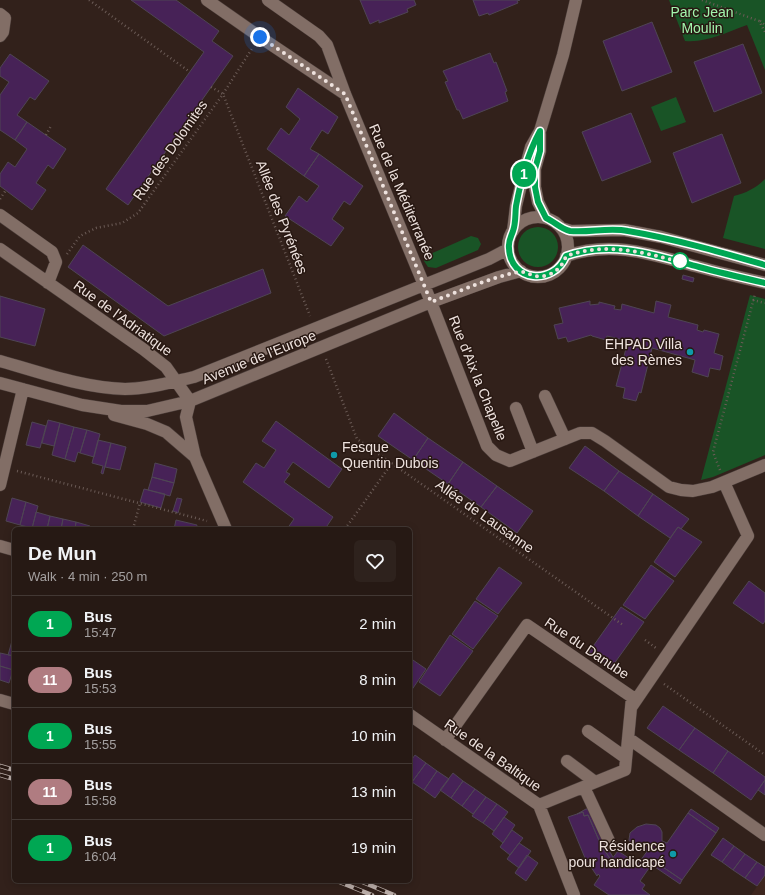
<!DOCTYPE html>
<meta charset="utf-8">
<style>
:root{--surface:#261914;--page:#2e221d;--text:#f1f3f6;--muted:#a4a0a0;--line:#423834}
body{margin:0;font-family:Helvetica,sans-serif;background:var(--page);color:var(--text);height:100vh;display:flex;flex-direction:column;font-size:15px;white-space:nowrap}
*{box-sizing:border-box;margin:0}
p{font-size:13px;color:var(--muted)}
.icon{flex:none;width:22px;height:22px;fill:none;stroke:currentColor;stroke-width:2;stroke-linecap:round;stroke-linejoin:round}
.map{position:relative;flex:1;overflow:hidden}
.panel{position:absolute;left:12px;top:527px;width:400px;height:356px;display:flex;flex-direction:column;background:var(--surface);border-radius:6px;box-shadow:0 2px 10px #0003,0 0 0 1px var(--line)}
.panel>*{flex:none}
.badge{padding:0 8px;border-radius:13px;font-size:14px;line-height:26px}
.you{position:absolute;width:20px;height:20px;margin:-10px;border:3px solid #fff;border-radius:50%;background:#1a73e8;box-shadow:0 0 0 6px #1a73e833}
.map>.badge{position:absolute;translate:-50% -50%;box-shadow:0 0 0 2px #fff}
.round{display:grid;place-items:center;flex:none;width:42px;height:42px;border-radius:6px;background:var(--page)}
.summary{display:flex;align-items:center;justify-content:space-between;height:68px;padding:0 16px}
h1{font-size:19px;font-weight:800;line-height:30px}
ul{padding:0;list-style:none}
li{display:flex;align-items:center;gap:12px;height:56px;padding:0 16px;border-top:1px solid var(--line)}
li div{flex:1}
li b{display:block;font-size:15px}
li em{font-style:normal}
li .badge{min-width:44px;font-weight:700;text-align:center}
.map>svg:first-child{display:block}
.built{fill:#3e261e}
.green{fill:#195426}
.building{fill:#472257;stroke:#4f4554}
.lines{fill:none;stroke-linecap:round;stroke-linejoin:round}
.minor-casing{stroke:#4c3e3a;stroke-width:13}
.path{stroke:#6b5b56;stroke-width:2.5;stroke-dasharray:1 3;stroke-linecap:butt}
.minor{stroke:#826e66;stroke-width:12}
.rail-casing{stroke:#bbaea9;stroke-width:4.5}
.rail{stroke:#281812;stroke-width:3;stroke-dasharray:9;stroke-linecap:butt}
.line-casing{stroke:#fff;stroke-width:9}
.line{stroke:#00a753;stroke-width:6}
.walk{stroke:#eee2de;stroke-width:4;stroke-dasharray:0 7.2}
.stop-dot{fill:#fff;stroke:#00a753;stroke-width:2}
.culture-dot{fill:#0f9aa8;stroke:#281812;stroke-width:1.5}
.labels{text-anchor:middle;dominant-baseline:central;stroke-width:3;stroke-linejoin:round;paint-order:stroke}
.park-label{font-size:14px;fill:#a2f6ad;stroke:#281812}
.street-label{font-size:14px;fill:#eee2de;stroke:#281812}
.poi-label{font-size:14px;fill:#eee2de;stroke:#281812;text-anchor:end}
</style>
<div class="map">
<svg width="765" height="895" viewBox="0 0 765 895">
<rect width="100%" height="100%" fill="#32211b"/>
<!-- built -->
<path class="built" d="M765,875V895H751Z"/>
<!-- green -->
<path class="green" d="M669,0H765V70L747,25C727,32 707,43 685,41Z
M676,97L686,122L661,131L651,107Z
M765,179V249L723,238L734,196C746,193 756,188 765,179Z
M518 247a20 20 0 1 1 40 0a20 20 0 1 1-40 0Z
M471,236L478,238L481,244L478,250L436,268L428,267L424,261L428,255Z
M750,295L765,299V455L713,477L701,480Z"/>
<!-- building -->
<path class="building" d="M131,0H176L219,31L212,41L233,56L128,205L106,189L204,52Z
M360,0H414L416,5L407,9L408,12L379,23V20L370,24Z
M473,0H520L517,1L518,3L489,15L488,13L479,16Z
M652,22L672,72L622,91L603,41Z
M743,44L762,93L714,112L694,62Z
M490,53L494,63L496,62L507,91L505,92L508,101L463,119L459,110H457L445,82L448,81L443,71Z
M10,54L49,81L35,100L30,97L17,115L27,122L15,140L0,130V95L9,82L0,76V68Z
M298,88L338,117L328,134L322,130L310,149L319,154L304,176L267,149L281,128L289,135L300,119L286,107Z
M631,113L651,162L602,181L582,132Z
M27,122L66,149L53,169L48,165L36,183L46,190L32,210L0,186V174L8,162L15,167L27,149L15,140Z
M722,134L741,183L692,203L673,153Z
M319,154L363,186L350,205L344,201L332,219L344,228L331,246L285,216L299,196L307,202L319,186L304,176Z
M83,245L168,306L263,269L271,293L164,336L68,267Z
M683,275L694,278L693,282L682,279Z
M0,296L45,309L35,346L0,337Z
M590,301V305L599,304V302L615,306L614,309L621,310L622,304L654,313L656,301L671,305L668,317L698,325L697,330L703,332L704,330L719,334L714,353L723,356L720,370L710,368L708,377L692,372L695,360L652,348L641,393L639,392L636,401L623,398L625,388L616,386L628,341L607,336L606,340L592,336L591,335L568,342L566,337L558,339L554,325L563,323L559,308Z
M394,413L428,438L413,460L378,436Z
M48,420L60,423L54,446L42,443Z
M276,421L342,469L329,488L293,462L286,472L290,474L284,482L333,517L325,529H287L294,519L243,482L256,463L264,468L276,450L262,441Z
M32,422L46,426L40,448L26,445Z
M60,423L74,427L65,459L52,455Z
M74,427L87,430L80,453L78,452L75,462L65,459Z
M87,430L100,434L94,457L80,453Z
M428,438L463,462L448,484L413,460Z
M98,440L111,443L103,474L101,473L103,466L92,463Z
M111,443L126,447L120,470L105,467Z
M585,446L619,471L604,491L569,468Z
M463,462L497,486L481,507L448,484Z
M155,463L177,469L174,483L152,477Z
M619,471L653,494L638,516L604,491Z
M152,477L174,483L170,496L148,490Z
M497,486L533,511L517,533L481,507Z
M144,489L165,494L161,508L140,502Z
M653,494L689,519L681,529L678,527L670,538L638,516Z
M12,498L26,502L20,525L6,521Z
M177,498L182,499L178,513L173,511Z
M26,502L38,506L32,528L20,525Z
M36,512L50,516L47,529H32Z
M50,516L63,519L61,529H47Z
M63,519L76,522L75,529H61Z
M176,520L197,525L196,529H174Z
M76,522L90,526L89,529H75Z
M678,527L702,542L675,577L654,562Z
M651,565L674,581L645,619L623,605Z
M499,567L522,583L498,614L476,599Z
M749,581L765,593V621L763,624L733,603Z
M475,601L498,616L473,649L452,634Z
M621,607L644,622L611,668L589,652Z
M450,635L473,651L440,696L419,682Z
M12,641L14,642V656L8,655Z
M0,653L14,656V670L0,666Z
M410,658L426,669L411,691H410Z
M0,666L13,670L9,683L0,680Z
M663,706L695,728L679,750L647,728Z
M695,728L728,751L713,773L679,750Z
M728,751L765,777V780L751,800L713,773Z
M415,755L426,763L412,782L410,780V762Z
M426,763L437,771L424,790L412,782Z
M437,771L449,779L435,798L424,790Z
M453,773L463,781L451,798L440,790Z
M765,780V795L758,790Z
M463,781L475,789L462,806L451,798Z
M475,789L486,797L473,814L462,806Z
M486,797L497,804L483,823L472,816Z
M497,804L508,812L494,831L483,823Z
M586,809H588L603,841L613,857L611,860L601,845L588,815L584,816L583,812L577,814Z
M691,809L719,828L716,833L688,813Z
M583,812L584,816L588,815L601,845L611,860L618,851L638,864L648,850L641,851L632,846L629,840L630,833L637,827L646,824L656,825L660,828L662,832V841L667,843L688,813L716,833L682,880L654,861L640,881L645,885L642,889L650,895H609L594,885L600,876L598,874L597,876L585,858L568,817Z
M504,817L515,825L503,843L492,834Z
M512,830L523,838L510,855L500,847Z
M723,838L734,846L722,862L711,855Z
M519,843L531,851L519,868L507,859Z
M734,846L745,854L733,870L722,862Z
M745,854L757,862L745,878L733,870Z
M527,855L538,863L526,881L515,873Z
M654,861L682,880L680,884L652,865Z
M757,862L765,867V875L757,886L745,878Z"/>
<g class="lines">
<defs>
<path id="minor" d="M207,0L260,37L345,94
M268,0L319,36L327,45L345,94L431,302L487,446L496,455L510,461L580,433H592L605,441L669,487L681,490L693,491L712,487L765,465
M0,14L5,18L3,32L0,36
M540,134V151L535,169V187L538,202L546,218
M0,215L52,252L56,262L48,283
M508 247a30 30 0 1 1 60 0a30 30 0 1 1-60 0Z
M561,228L571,231L624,230L661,237L765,265
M513,231L516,206L525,169L531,147L540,131L563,55L576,0
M0,249L143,349L166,367L190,401L186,417L195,457L226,529
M566,256C613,240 654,255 699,267C721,273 743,278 765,283
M0,361C40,372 83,388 125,389C148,389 172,382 194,377L489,259L508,249
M0,383L82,405L121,411H147L190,401L431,302L499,277L521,271
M545,396L565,439
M516,408L533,452
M114,415L147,424L166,432L195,457
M0,485L23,389
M0,546L14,550
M0,700L14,704
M632,706L748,536L724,482
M410,715L539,805L574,895
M588,731L626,758
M628,738L765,835
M445,740L527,625L632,697L625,770L539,805
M567,761L595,782
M584,787L610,843"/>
</defs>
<!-- minor casing -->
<use href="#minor" class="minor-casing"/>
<!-- path -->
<path class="path" d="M89,0L190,72
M702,0L759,21L765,32
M760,21L765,25
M211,87L223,94L310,316
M46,135L51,126
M0,199L6,190
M67,254L80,236L96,228L122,223L138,213L223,94L253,47
M753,300L765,303
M326,359L357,439L623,625
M720,470L713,452L755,294
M17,471L207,521
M133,529L140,503
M345,529L392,463
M645,640L656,648
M664,684L765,755"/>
<!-- minor -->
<use href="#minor" class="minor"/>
<defs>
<path id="rail" d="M0,766L14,770
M0,775L14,779
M337,881L372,895
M360,881L394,895"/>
</defs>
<!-- rail casing -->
<use href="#rail" class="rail-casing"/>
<!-- rail -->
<use href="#rail" class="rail"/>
</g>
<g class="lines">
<defs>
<path id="line" d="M765,265C720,252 675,239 628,231C609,227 589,233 570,231C561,229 555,222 546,218L538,202L535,187V169L540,151V131C527,155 521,180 516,206C515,214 516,223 513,231C511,237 508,241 509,248C510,282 554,286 566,256C613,240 654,255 699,267C721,273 743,278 765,283"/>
</defs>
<!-- line casing -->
<use href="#line" class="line-casing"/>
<!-- line -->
<use href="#line" class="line"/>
<!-- walk -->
<path class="walk" d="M260,37L345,94L431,302C460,291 489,278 518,272C526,270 534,280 548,275C557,272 563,265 566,256C607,242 641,252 681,262L680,261"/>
</g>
<!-- markers -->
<circle class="stop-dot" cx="680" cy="261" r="8"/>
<g class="culture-dot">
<circle cx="690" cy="352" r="4"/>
<circle cx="334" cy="455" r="4"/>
<circle cx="673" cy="854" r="4"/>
</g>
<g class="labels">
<!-- park labels -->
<g class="park-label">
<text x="702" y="12">Parc Jean<tspan x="702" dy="16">Moulin</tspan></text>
</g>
<!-- street labels -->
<g class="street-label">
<text transform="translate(170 150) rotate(-55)">Rue des Dolomites</text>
<text transform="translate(402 192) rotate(67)">Rue de la Méditerranée</text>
<text transform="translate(282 217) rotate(69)">Allée des Pyrénées</text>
<text transform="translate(123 318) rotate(36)">Rue de l'Adriatique</text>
<text transform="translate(259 357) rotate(-22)">Avenue de l'Europe</text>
<text transform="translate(478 378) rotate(68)">Rue d'Aix la Chapelle</text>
<text transform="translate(485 516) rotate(35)">Allée de Lausanne</text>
<text transform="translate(587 648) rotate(34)">Rue du Danube</text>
<text transform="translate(493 755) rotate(35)">Rue de la Baltique</text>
</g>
<!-- poi labels -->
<g class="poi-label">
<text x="682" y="344">EHPAD Villa<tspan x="682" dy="16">des Rèmes</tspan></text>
<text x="342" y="447" text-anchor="start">Fesque<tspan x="342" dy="16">Quentin Dubois</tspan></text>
<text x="665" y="846">Résidence<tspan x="665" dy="16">pour handicapé</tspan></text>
</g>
</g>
</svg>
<div class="you" style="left:260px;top:37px"></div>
<b class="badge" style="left:524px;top:174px;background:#00a753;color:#fff">1</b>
<section class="panel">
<div class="summary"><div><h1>De Mun</h1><p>Walk · 4 min · 250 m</p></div><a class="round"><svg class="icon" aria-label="heart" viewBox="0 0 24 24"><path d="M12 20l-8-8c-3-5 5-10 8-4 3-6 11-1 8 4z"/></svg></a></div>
<ul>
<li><span class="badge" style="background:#00a753;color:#fff">1</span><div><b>Bus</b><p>15:47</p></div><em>2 min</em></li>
<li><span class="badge" style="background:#b07c81;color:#fff">11</span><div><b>Bus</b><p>15:53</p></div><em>8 min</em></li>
<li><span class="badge" style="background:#00a753;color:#fff">1</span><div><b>Bus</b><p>15:55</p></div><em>10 min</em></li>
<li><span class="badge" style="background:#b07c81;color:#fff">11</span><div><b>Bus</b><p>15:58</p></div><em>13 min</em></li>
<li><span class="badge" style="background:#00a753;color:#fff">1</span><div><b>Bus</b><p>16:04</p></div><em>19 min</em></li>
</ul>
</section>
</div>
